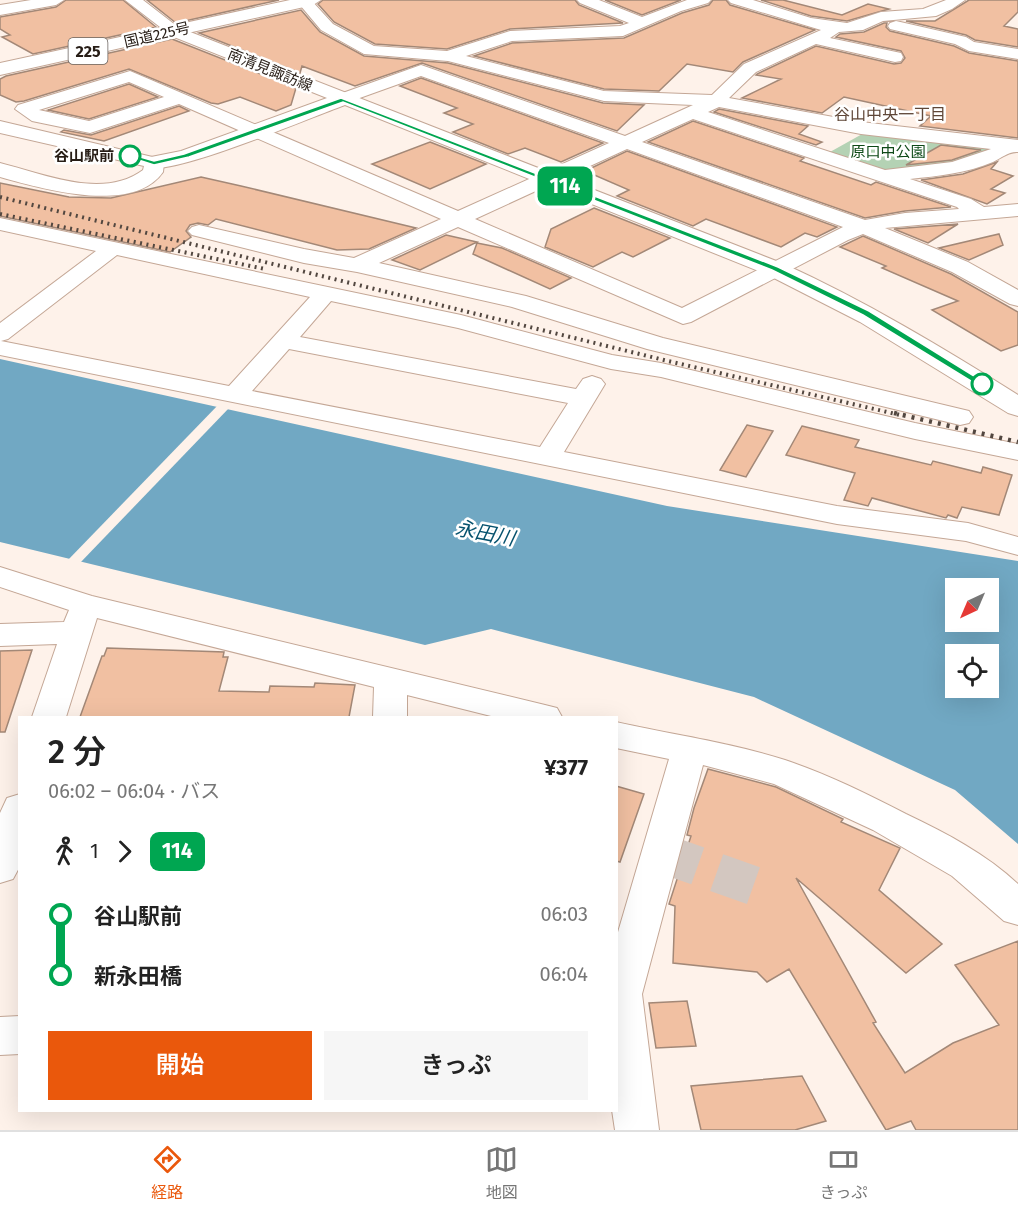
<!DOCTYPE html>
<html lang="ja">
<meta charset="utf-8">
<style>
:root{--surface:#fff;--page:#f6f6f6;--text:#222;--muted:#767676;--line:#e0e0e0;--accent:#ea580c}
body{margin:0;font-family:"Fira Sans","Noto Sans JP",sans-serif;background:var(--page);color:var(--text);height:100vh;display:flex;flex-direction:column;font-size:22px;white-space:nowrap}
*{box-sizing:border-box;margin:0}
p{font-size:20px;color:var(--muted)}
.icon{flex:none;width:33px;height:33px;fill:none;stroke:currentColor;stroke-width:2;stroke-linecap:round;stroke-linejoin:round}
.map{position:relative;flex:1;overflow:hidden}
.sheet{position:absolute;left:18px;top:716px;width:600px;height:396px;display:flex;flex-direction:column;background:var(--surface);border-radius:0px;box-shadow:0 6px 24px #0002}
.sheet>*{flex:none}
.badge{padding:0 12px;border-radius:9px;font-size:21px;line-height:39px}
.needle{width:39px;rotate:224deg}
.controls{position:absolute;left:945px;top:578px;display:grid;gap:12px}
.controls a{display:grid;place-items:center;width:54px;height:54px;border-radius:0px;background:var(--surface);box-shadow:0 6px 24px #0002;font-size:30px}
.map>.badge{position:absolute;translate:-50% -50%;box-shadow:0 0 0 3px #fff}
.legs{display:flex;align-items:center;gap:9px;height:66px;padding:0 30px;font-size:20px}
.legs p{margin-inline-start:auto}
.headline{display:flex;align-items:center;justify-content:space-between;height:102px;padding:0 30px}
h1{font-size:33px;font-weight:600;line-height:45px}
.primary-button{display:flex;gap:12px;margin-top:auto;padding:12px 30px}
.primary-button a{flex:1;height:69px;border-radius:0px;background:var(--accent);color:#fff;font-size:24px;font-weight:600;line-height:69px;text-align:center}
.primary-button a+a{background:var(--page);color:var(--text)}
ul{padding:0 30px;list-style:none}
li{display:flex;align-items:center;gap:21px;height:60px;font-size:22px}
li i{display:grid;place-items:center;width:9px;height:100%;margin:0 8px;background:currentColor}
li i::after{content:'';width:15px;height:15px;margin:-8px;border:4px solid;border-radius:50%;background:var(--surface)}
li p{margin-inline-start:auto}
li:first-child i{background:linear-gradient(#0000 50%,currentColor 0)}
li:last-child i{background:linear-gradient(currentColor 50%,#0000 0)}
.dock{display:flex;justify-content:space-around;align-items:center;height:84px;border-top:2px solid var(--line);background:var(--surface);font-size:16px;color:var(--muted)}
.dock a{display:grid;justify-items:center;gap:3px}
.dock .selected{color:var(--accent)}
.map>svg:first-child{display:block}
.green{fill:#b4d2b4}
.water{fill:#71a8c3;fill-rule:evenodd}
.pier{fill:#fef2ea}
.building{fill:#f1c0a2;stroke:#a38877;stroke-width:1.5}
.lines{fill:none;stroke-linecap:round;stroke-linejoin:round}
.street-tunnel{stroke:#d3c7c0;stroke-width:39;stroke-dasharray:39 20;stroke-linecap:butt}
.street-casing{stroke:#c4a796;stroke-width:2}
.secondary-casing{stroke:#c4a796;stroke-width:2}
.highway-casing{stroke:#c4a796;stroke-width:2}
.street{fill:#fff;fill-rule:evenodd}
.secondary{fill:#fff;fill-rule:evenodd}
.highway{fill:#fff;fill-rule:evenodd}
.rail-far1{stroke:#524740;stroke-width:4;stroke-dasharray:2 4.5;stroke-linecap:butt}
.rail{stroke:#524740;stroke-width:4.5;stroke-dasharray:3 6;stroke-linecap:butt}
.line-1{fill:#00a651;stroke:#fff;stroke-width:1.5}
.stop-1-dot{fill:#fff;stroke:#00a651;stroke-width:3}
.labels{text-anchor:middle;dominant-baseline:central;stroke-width:5;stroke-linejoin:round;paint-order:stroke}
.far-street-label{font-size:15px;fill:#271d16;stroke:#fff}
.far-park-label{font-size:15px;fill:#0e4917;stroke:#fff}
.far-stop-label{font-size:15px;font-weight:bold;fill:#271d16;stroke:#fff;text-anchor:end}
.shield{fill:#fff;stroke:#68615c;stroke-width:1.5}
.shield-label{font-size:16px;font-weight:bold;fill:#271d16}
.far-neighbourhood-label{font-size:16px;fill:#5f4738;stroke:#fff}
.water-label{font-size:20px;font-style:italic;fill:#06526e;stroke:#fff}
</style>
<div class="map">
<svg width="1018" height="1130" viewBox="0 0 1018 1130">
<rect width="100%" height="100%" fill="#fef2ea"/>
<!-- green -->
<path class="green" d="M864,133L988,145L994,150C961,160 922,171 888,170C869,170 851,161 833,155L830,152Z"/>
<!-- water -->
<path class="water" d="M0,359L667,506L1018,561V844L955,790L754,697L491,629L425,645L0,542ZM956,588H988V621H956ZM956,654H988V687H956Z"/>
<!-- pier -->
<path class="pier" d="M219,404L230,407L79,564L67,561Z"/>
<!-- building -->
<path class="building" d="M66,0H123L156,27L33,54L2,37L10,35L0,29V17L56,7Z
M147,0H279L176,23Z
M323,0H575L579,5L623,23L510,29L447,49L375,44L334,22L318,4Z
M605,0H681L642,15Z
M713,0H726L730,5L815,30L743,62L733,72L687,64L659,91L604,89L474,56L512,43L624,38L682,13L709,5Z
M761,0H783L842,15L868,4L889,9L847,21L811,16Z
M969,0H1018V12L1004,26L1018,29V47L975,40L966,35L906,21H935Z
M301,10L320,32L364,56L448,63L603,103L644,105L617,131L422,63L355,86L302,66L300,73L199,33Z
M884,23H887L886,27L890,31L954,46L969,53L1018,61V138L920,126L931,116L844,97L822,113L742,98L781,79L756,75L757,74L816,46L894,64L901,63L905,58L901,51L836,37L840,34L864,32Z
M172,39L296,88L291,105L276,111L240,97L218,104L211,103L129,69L24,101L16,102L0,95V79L6,76Z
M421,78L603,143L561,162L525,148L508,154L453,132L473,124L444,113L457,108L400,86Z
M129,84L158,97L89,119L48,110Z
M179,106L189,111L104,141L61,132L64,130L91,135Z
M719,109L808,126L799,134L822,142L816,145L714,112Z
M693,121L804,158L800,161L871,185L876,182L951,207L905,211L865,218L648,142Z
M430,142L486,164L430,189L372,164Z
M941,145L981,150L952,160L906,165Z
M627,151L837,227L817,237L805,233L781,247L706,219L693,226L617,196L629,190L585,171Z
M997,162L991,169L1013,176L991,189L1005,193L987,204L921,180L963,174Z
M201,177L241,186L416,228L369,249L337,250L216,219L208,225L198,223L190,225L186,231L191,237L170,252L0,216V183L69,197L111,198Z
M594,208L670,238L633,257L622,252L593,267L545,247L551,229Z
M958,224L928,243L894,229Z
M999,234L1003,245L969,260L939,248Z
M446,235L477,242L420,270L392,260Z
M863,236L951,274L1018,312V345L1001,351L932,310L958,301L882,268L886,266L840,247Z
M477,243L502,248L571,278L550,289L473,254Z
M747,425L773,431L746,477L720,470Z
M802,426L859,440L855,447L931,465L933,461L981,473L983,467L1012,475L999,515L962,507L957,518L948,515L946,518L872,498L868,506L844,500L855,473L786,455Z
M107,648L224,652L223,657H228L219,691L269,692L270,686L314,687L315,683L355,685L349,717H80L102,656H104Z
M32,650L5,732H0V651Z
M708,769L776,787L843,819L841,822L900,848L879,890L942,944L906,973L796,878L876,1022L873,1023L905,1073L953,1043L999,1025L955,965L1018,941V1130H916L911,1121L886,1130L789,969L767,982L757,972L673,963L675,906L669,904L691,836L687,835L694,808Z
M616,786L644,794L620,862L616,861Z
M687,1001L696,1046L656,1048L649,1003Z
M802,1076L826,1121L795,1130H701L691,1086Z"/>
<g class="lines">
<!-- street-tunnel -->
<path class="street-tunnel" d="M661,853L763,889"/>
<defs>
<path id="street" d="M31,0H64L56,5L0,15V5Z
M125,0H143L183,31L175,36L169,34Z
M299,0H311L333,24L374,46L447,51L510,31L620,26L629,23L580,3L577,0H599L642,17L687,0H711L708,3L681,11L623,36L512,41L466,56L604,91L712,95L744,64L821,30L731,3L728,0H753L811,18L847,23L881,12L923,9L946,0H965L952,9L936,16L883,21L863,30L839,32L830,38L901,53L903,57L901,61L895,62L816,44L756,72L729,98L861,122L1018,140V152C1009,151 1001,158 993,162C967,173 938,176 910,179L971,199L984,207L1018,204V216L885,228L968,262L1018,290V306L1010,304L952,272L863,234L848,240L691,322L683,324L458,227L379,263L526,296L663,338L969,411L973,417L969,423L960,425L647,349L512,307L357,272L304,263L192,235L188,231L192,227L199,225L304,249L354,258L441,219L179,104L90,133L32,121L15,109L18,105L130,71L458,211L609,143L421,76L343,104L337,103L334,99L337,95L421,65L625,136L693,105L604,101L448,61L364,54L321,30L300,5ZM129,82L164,97L89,121L39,110ZM719,107L861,134L991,149L952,162L885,170L708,112ZM693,119L957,207L959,209L905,213L865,220L642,142ZM627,149L843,227L682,308L475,219Z
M896,21L966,37L974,42L1018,49V59L969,51L955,44L890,29L888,26L890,23Z
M0,121L161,159L164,163L163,172C134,214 47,190 7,179L0,177V163C44,174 103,200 143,170L144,166L0,133Z
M0,218L461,315L612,355L661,363L915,423L1018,444V460L915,439L661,377L611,369L458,328L331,301L300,337L576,389L583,379L592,376L601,379L605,384L564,452L837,506L968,523L1018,537V555L966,541L837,524L0,355V323L96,251L0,230ZM117,255L310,297L229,386L1,341L8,339ZM289,349L568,403L540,447L252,391Z
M0,567L92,596L545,705L557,708L562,717H495L407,695V717H373L374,687L97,618L66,717H32L57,644L0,646V624L64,622L69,610L0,587Z
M616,722C673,735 729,742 785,760C827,774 867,794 906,814C946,833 986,854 1018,884V925L1004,921L952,876L873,830L774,784L703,765L642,994L659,1130H615L612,1110H616V939L669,759L616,748Z
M20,794V866L13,879L0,883V813L7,798Z
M20,1016V1054L0,1055V1017Z"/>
<path id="secondary" d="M175,26L784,264C865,301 942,347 1018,395V416L1008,413L860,322L766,274L345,105C309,118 176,175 146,168L143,163L146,158L181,151L327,98L169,35L166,31L169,27Z"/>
<path id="highway" d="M290,0H321L313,5L0,75V63Z"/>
</defs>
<!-- street casing -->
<use href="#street" class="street-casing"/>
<!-- secondary casing -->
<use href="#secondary" class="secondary-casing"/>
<!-- highway casing -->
<use href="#highway" class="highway-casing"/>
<!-- street -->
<use href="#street" class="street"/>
<!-- secondary -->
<use href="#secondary" class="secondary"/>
<!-- highway -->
<use href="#highway" class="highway"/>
<!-- rail-far1 -->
<path class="rail-far1" d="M0,197L668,361L900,415
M0,214L265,269"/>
<!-- rail -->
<path class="rail" d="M894,413L1018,442"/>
</g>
<!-- line-1 -->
<path class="line-1" d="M341,98L778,267L869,311L987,384L979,386L863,315L772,270L343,102L189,157L154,165L126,156L130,154L154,161L184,154Z"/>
<!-- markers -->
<g class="stop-1-dot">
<circle cx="130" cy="156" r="10"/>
<circle cx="982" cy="384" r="10"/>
</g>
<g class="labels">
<!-- far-street labels -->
<g class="far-street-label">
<text transform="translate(157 35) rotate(-13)">国道225号</text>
<text transform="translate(270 70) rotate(22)">南清見諏訪線</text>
</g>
<!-- far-park labels -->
<g class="far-park-label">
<text x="888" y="152">原口中公園</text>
</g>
<!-- far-stop labels -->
<g class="far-stop-label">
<text x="114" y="156">谷山駅前</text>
</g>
<!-- shield labels -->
<rect class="shield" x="68.5" y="38" width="39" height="26" rx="4.5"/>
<g class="shield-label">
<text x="88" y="51">225</text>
</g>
<!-- far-neighbourhood labels -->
<g class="far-neighbourhood-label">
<text x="890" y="114">谷山中央一丁目</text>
</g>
<!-- water labels -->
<g class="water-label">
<text transform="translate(485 533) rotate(11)">永田川</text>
</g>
</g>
</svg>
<div class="controls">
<a><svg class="needle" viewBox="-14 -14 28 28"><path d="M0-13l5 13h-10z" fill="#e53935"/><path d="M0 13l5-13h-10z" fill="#767676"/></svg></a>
<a><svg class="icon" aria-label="locate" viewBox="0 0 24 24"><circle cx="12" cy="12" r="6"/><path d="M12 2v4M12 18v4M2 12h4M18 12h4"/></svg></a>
</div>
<b class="badge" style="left:565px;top:186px;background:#00a651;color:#fff">114</b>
<section class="sheet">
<div class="headline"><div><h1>2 分</h1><p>06:02 – 06:04 · バス</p></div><b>¥377</b></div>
<div class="legs"><svg class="icon" aria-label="walk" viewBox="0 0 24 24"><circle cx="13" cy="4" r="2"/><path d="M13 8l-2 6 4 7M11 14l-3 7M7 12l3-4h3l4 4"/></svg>1<svg class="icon" aria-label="forward" viewBox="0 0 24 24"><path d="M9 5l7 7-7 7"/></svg><b class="badge" style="background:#00a651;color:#fff">114</b></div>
<ul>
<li><i style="color:#00a651"></i><b>谷山駅前</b><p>06:03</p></li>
<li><i style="color:#00a651"></i><b>新永田橋</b><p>06:04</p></li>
</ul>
<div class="primary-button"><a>開始</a><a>きっぷ</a></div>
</section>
</div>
<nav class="dock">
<a class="selected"><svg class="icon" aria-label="directions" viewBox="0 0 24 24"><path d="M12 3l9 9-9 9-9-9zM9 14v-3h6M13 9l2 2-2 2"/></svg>経路</a>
<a><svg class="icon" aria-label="map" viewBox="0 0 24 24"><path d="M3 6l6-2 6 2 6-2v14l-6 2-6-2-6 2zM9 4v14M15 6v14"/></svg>地図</a>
<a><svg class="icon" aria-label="tickets" viewBox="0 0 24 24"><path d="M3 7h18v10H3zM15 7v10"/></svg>きっぷ</a>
</nav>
